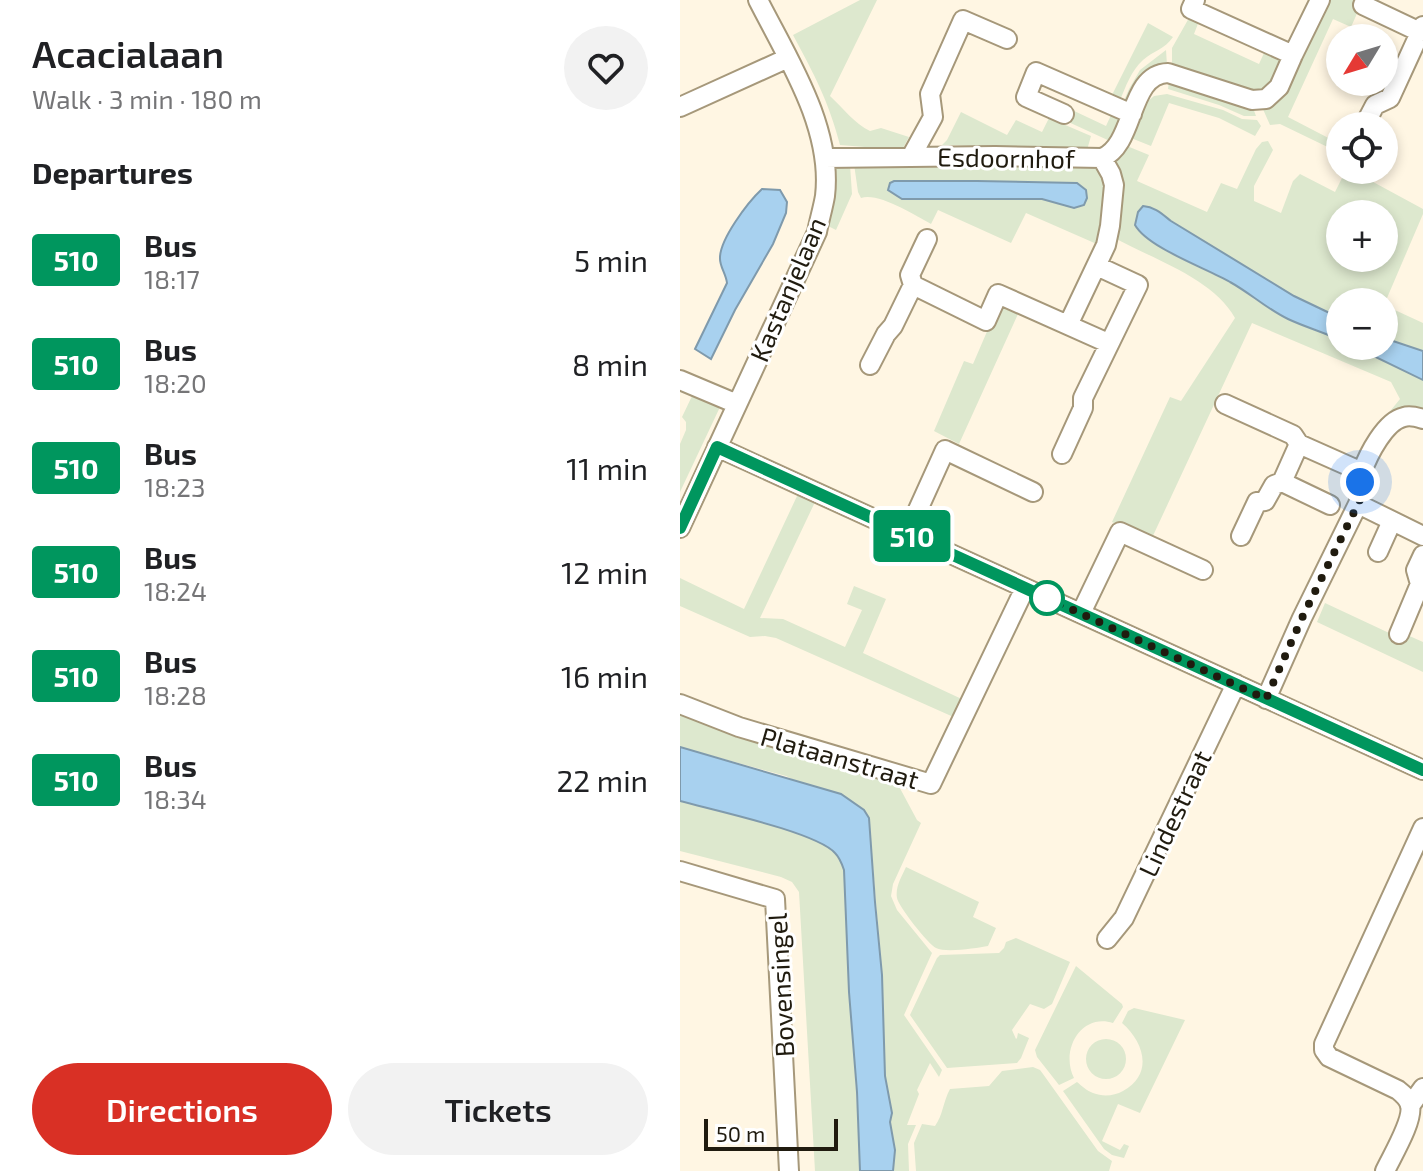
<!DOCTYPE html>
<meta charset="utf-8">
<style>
:root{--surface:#fff;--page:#f2f2f2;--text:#202124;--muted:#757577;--accent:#d93025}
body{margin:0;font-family:"Exo 2",sans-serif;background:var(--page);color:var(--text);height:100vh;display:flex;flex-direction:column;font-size:30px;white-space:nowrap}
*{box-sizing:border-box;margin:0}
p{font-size:26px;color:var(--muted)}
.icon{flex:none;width:44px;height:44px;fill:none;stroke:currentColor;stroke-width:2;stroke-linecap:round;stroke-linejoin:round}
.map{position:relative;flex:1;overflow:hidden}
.sheet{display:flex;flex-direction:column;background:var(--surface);width:680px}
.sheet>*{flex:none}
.badge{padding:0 16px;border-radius:6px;font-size:28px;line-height:52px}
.needle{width:52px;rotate:232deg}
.controls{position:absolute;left:646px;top:24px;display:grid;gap:16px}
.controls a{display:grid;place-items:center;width:72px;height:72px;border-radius:50%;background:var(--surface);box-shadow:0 4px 12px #0003;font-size:40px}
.scale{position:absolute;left:24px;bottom:20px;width:134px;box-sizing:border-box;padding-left:8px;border:4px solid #201b0f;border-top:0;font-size:22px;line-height:28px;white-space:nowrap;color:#201b0f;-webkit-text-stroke:6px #fff;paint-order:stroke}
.you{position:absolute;width:40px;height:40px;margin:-20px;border:6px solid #fff;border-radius:50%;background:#1a73e8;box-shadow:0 0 0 12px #1a73e833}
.map>.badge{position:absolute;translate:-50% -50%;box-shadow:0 0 0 4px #fff}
h2{padding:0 32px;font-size:30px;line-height:72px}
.round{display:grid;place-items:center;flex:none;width:84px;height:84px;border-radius:42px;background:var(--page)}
.headline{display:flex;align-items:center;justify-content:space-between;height:136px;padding:0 32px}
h1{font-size:38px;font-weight:600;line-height:60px}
.action{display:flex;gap:16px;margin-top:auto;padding:16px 32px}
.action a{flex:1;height:92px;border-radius:48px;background:var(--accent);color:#fff;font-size:32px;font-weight:600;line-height:92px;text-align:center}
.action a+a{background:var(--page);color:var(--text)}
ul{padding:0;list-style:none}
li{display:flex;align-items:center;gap:24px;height:104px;padding:0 32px}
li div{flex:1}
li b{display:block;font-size:30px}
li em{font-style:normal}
li .badge{min-width:88px;font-weight:700;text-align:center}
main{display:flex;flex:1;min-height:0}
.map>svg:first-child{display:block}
.green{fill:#dde8ce;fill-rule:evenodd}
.water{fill:#a8d1ef;stroke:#7f9aac;stroke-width:2}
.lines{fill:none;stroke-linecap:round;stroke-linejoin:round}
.minor-casing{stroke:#a6987a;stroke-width:22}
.minor{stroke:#fff;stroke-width:18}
.line-casing{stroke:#fff;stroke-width:18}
.line{stroke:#00965e;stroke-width:12}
.walk{stroke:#201b0f;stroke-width:8;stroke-dasharray:0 14.4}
.stop-dot{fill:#fff;stroke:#00965e;stroke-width:4}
.labels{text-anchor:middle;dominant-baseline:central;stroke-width:6;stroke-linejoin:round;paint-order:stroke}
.street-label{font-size:26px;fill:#201b0f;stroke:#fff}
</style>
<main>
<section class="sheet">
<div class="headline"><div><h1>Acacialaan</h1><p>Walk · 3 min · 180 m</p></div><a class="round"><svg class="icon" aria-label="heart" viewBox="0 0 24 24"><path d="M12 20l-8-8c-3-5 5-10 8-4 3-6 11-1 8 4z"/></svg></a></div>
<h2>Departures</h2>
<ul>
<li><span class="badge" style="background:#00965e;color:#fff">510</span><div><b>Bus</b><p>18:17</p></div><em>5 min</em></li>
<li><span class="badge" style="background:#00965e;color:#fff">510</span><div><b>Bus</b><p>18:20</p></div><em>8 min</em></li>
<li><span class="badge" style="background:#00965e;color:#fff">510</span><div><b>Bus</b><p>18:23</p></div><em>11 min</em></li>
<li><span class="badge" style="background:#00965e;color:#fff">510</span><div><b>Bus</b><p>18:24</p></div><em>12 min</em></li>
<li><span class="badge" style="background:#00965e;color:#fff">510</span><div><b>Bus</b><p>18:28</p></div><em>16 min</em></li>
<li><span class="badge" style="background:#00965e;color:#fff">510</span><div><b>Bus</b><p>18:34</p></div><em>22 min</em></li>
</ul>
<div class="action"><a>Directions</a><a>Tickets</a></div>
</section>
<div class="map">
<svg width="743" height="1171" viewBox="0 0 743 1171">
<rect width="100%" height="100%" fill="#fff6e3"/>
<!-- green -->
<path class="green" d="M180,0H197L150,96C163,108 175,124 190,131L201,128L229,137L222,150L160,145C149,102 134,74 113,35Z
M650,0H683L671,27L653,19L608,117L660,144V153L600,124L590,125L582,107L607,89L643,6Z
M509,18L519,21L514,34L579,64L584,53L600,61L601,65L591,87L576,93L492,66V48Z
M468,23L493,37C485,49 473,51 463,60C451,71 446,86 440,100L431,97Z
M486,50L487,65L468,68L458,81L450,101L442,105L449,89L460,70Z
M489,81L573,108L576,116H564L539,105L488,89Z
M487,94L543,110L562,119L577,120L581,126L575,136L539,118L489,103L471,146L451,138L467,102L474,96Z
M390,109L426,126L432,113L438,118L440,123L432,142L384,120Z
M281,112L327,135L336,120L362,132L369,118L411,136L407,150L262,145L267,140Z
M588,141L593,150L574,186V201L601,213L613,181L620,174L655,192L666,170H671L743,209V214L704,305V302H660V318L614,296L562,265L470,207L463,206L465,237L489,253L552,283L574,299L609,319L660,340V346H673L743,380V410H717L707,415L720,399L711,382L572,323L471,540L432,522L490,397L501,401L555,318C533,278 472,259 433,237L435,167L436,161L447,146L469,155L457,181L527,212L541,183L557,189L576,149L582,142ZM660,214H704V258H660Z
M174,164L417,165L429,185L419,245L346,213L331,243L258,210L251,224C235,215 198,192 181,198L178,192ZM214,181L385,183H397L394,208L362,199H222L217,195L210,183Z
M170,165L172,194L156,230L148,226L154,197V168Z
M704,305L743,323V351L704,338Z
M318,306L338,314L279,444L254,431L284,361L293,364Z
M13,394L40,407L0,492V444L6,430V422L2,417Z
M118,494L135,502L80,618L103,619L165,647L182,610L167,604L174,586L206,599L183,653L286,701L278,719L96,638L85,636L70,637L0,606V578L64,609Z
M645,603L722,639L725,634L743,642V672L637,622Z
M0,714L62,737L215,779L237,820L241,823L213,884L211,896L217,910L252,953L224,1015L262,1070L259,1077L250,1063L237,1090L239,1094L227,1125H236L228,1144L229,1171H213L215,1150L210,1122L212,1113L205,1076L202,975L189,818L106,776L0,747Z
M0,801C32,810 136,832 155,853C160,858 162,864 164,870C168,970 176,1070 180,1171H135L119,892L112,882L101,877L0,851Z
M226,867L299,902L293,917L316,928L308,946C297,948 266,953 256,948C249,945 218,906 217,898C215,887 222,876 226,867Z
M336,938L390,962L372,1004L364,1009L350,1004L332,1030L336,1039L337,1038L338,1033L349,1038L341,1058L337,1063L267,1068L230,1015L257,958L260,955L319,953L324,948L326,942Z
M396,966L442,1004L443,1007L433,1023C401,1013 380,1050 394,1078L379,1085L357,1057L355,1050Z
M454,1008L505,1020L460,1113L438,1104L422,1141L440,1150L444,1144L449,1146L444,1158L432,1155L424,1149L383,1091L397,1082C402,1086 407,1091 413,1093C423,1097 434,1096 443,1091C474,1074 464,1042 442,1023L448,1011Z
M406 1059a20 20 0 1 1 40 0a20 20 0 1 1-40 0Z
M353,1067L360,1070L363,1074L418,1151L432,1161L429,1171H236L234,1143L242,1124L255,1126C263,1115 263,1102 270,1089L309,1086L322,1071Z"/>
<!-- water -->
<path class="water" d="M214,181H297L397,183L406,190L407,198L404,205L394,208L362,199H222L208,190L210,183Z
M82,189L100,190L107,202L106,213L93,244L55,310L31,359L15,349L47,283C46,274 40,267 40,259C39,240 68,202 82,189Z
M463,206C475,207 482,214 491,221L614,296L660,318V340C643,332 625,327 608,319C587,309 570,293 550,282C526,268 468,248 455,225L458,212Z
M704,338L743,351V380L673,346H704Z
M0,747L161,794L184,810L189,818L195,902L202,975L205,1076L212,1113L210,1122L215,1150L213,1171H180L177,1092L169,992L164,870C162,864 160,858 155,853C136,832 32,810 0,801Z"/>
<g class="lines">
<defs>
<path id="minor" d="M515,0L511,9L613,55
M683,5L740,32
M0,107L108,58
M384,114L346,97L356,72L452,114
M684,126L695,105L710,98L743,26
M231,157L253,117L250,94L283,20L327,39
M145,158L315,156L422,158C456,144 448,74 488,73L572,100L586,99L599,87L613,55L640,0
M233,285L306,321L318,294L428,343
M388,325L426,245L430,226L434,185L431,174L422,158
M190,365L206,334L213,326L233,285L230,275L247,239
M0,380L57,404
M545,404L613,435L619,444L682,472
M37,447L743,770
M382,454L403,408V398L458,285L417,266
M602,482L650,505
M678,504L743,536
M0,528L137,232C139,221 143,208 145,196C153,128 108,59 78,0
M227,534L265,450L353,492
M561,536L577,502L585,501L594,485L602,482L619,444
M698,552L712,521
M401,613L440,532L523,570
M719,634L740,584L736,570L743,555
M586,699L622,618L678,504C682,493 679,483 682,472C688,455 705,421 724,417C730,415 737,417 743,419
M0,704L59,727L251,784L345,588
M0,871L95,899L109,1171
M427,939L444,918L556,684
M730,1106L743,1088
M705,1171C712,1156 734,1120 730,1105C728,1098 723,1094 718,1090L649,1057L644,1050V1044L743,828"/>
</defs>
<!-- minor casing -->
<use href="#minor" class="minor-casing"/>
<!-- minor -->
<use href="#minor" class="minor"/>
</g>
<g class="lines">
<defs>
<path id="line" d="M0,528L37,447L743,770"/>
</defs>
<!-- line casing -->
<use href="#line" class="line-casing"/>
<!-- line -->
<use href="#line" class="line"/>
<!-- walk -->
<path class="walk" d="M367,598L586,699L622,618L678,504L682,495L680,482"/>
</g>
<!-- markers -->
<circle class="stop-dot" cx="367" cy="598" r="16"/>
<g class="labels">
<!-- street labels -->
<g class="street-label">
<text transform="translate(326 157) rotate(1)">Esdoornhof</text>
<text transform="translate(107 289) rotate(-67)">Kastanjelaan</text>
<text transform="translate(160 757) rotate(16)">Plataanstraat</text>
<text transform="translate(494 813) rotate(-65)">Lindestraat</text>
<text transform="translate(100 985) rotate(-93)">Bovensingel</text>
</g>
</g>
</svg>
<div class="controls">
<a><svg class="needle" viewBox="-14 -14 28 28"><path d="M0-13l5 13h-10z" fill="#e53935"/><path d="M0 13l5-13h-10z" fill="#757577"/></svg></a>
<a><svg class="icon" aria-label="locate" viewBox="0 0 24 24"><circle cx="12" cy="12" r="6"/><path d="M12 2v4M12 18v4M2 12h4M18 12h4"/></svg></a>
<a>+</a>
<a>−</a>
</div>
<div class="scale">50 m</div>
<div class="you" style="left:680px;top:482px"></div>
<b class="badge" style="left:232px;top:536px;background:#00965e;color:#fff">510</b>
</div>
</main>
